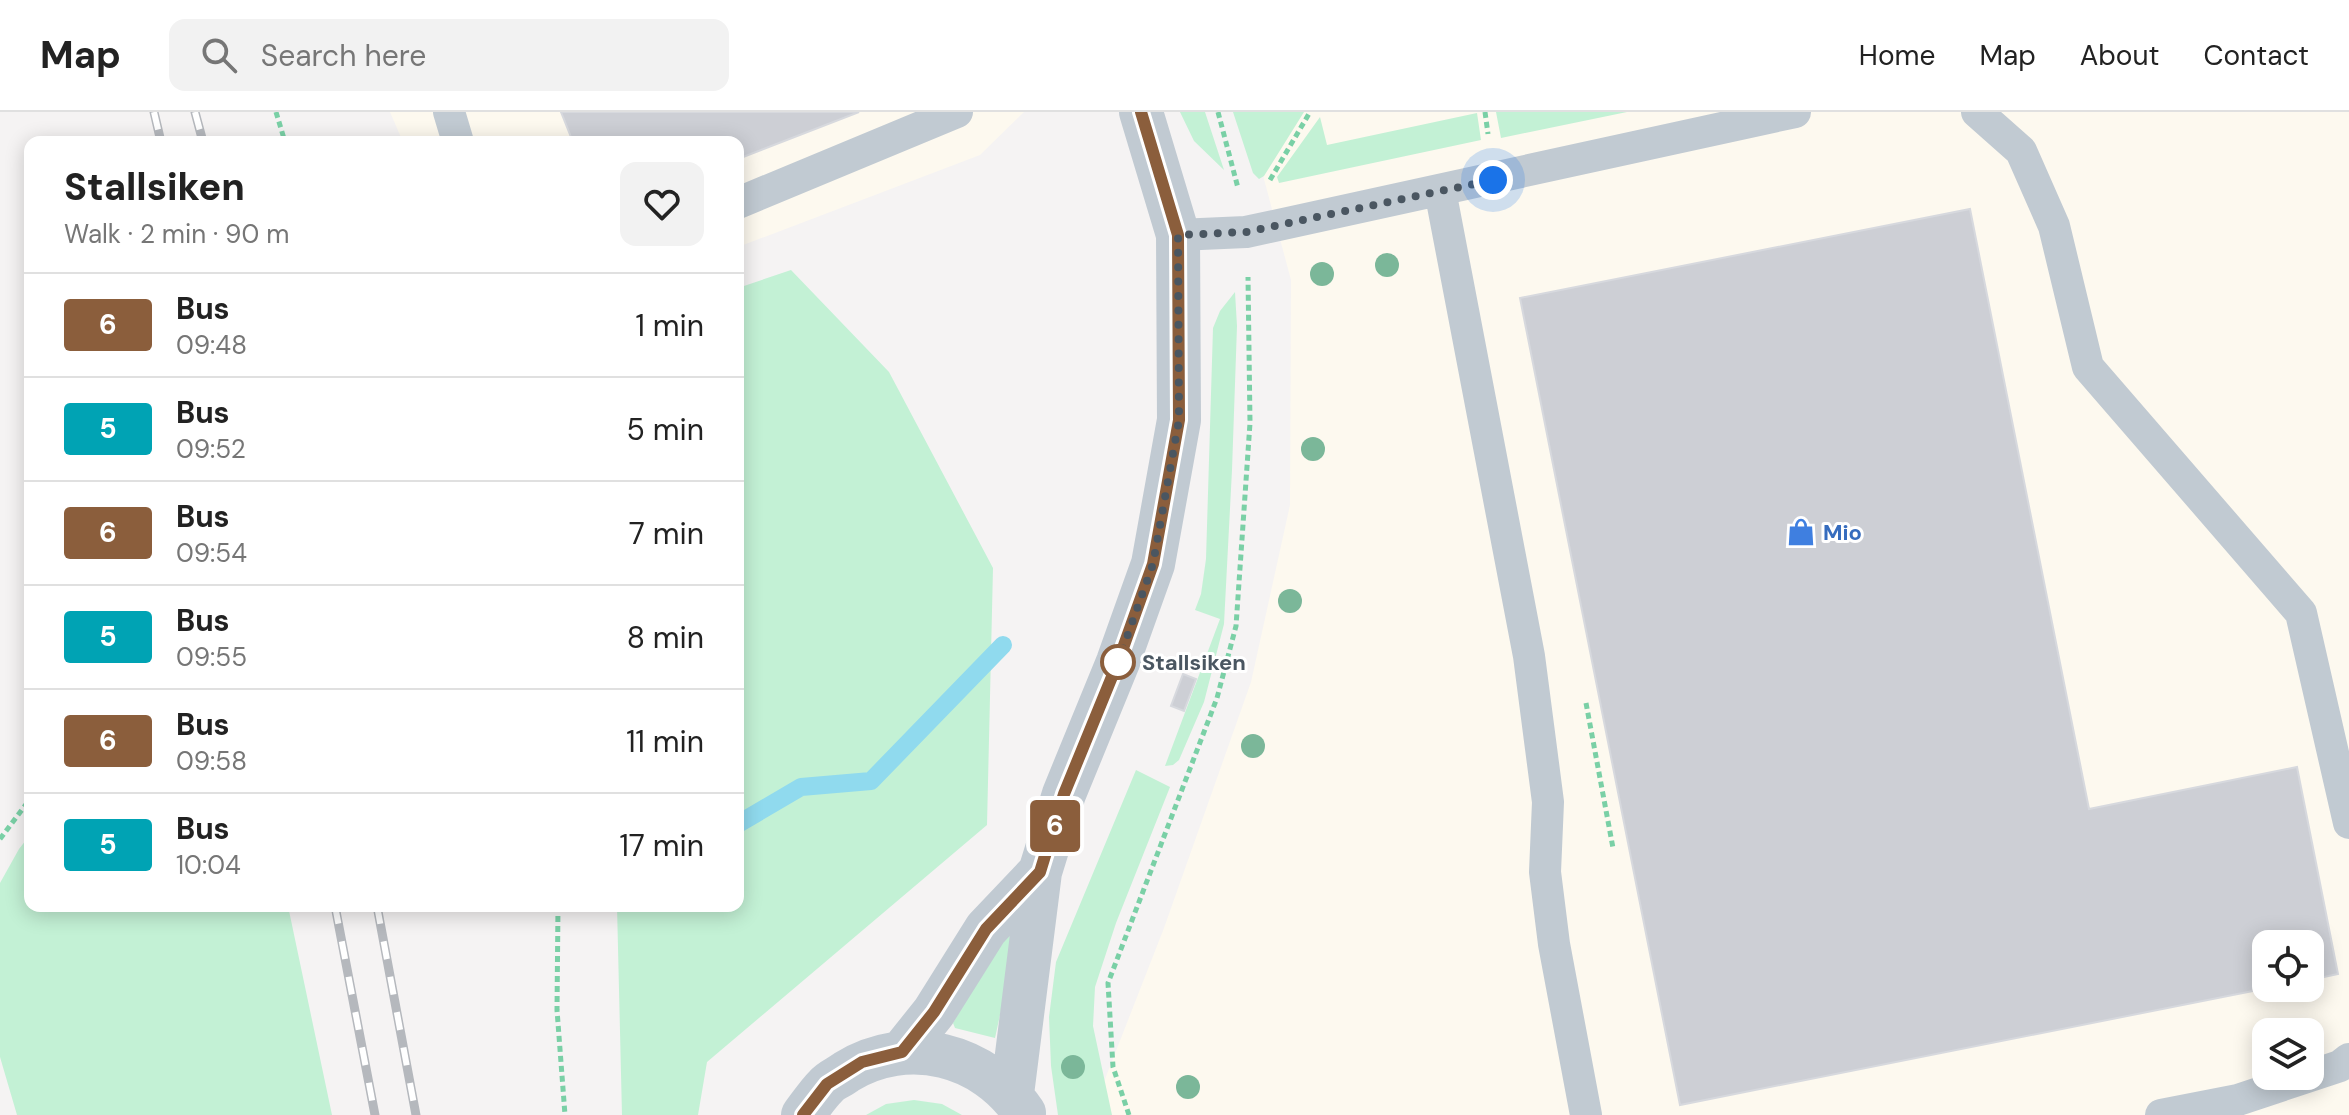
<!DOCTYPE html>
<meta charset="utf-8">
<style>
:root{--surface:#fff;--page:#f2f2f2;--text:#222;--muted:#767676;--line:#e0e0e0}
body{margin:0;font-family:"DM Sans",sans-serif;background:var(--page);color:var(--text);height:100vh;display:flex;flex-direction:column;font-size:30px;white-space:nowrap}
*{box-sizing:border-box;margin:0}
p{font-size:26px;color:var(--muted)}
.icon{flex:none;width:44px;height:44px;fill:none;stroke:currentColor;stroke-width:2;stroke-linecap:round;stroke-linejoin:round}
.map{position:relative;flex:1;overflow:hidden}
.drawer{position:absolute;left:24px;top:24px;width:720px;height:776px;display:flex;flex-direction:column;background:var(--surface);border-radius:16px;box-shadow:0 4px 20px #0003}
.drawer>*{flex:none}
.badge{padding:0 16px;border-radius:6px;font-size:28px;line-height:52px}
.controls{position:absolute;left:2252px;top:818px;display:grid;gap:16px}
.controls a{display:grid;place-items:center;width:72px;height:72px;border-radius:16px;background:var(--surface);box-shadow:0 4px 20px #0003;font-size:40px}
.you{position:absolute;width:40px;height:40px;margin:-20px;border:6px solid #fff;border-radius:50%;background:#1a73e8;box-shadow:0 0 0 12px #1a73e833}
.map>.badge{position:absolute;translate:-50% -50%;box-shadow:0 0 0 4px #fff}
.round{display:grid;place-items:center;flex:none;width:84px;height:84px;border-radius:16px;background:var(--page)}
.summary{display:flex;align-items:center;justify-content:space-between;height:136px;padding:0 40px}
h1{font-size:38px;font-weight:800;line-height:60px}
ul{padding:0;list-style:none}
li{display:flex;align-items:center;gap:24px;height:104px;padding:0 40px;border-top:2px solid var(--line)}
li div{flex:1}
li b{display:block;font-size:30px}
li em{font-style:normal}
li .badge{min-width:88px;font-weight:700;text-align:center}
header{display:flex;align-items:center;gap:48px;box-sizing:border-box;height:112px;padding:0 40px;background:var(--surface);border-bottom:2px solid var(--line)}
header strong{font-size:38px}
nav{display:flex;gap:44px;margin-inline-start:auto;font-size:28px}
.search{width:560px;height:72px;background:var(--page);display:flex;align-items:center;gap:20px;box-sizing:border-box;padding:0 28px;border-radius:16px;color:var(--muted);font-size:30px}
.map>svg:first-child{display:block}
.commercial{fill:#fdf9ef;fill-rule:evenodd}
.green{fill:#c3f1d5}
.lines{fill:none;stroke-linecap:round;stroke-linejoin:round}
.stream{stroke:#90daee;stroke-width:18}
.building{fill:#cdcfd5;stroke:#d7d9de;stroke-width:2}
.path{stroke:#7ad0a6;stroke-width:5;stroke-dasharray:6 4;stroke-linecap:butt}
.service{stroke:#c1cad2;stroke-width:32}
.minor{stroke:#c1cad2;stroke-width:44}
.rail-casing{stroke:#b5b8bd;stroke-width:9}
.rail{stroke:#fff;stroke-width:6;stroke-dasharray:18;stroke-linecap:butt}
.tree{fill:#7bb799}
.line-casing{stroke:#fff;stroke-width:18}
.line{stroke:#8b5e3c;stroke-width:12}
.walk{stroke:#4a5661;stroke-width:8;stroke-dasharray:0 14.4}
.stop-dot{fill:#fff;stroke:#8b5e3c;stroke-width:4}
.labels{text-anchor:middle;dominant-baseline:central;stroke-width:6;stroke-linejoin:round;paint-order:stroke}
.shop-label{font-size:22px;font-weight:bold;fill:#366cbe;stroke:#fff;text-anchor:start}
.stop-label{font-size:22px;font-weight:bold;fill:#4a5661;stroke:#fff;text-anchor:start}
</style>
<header>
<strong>Map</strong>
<div class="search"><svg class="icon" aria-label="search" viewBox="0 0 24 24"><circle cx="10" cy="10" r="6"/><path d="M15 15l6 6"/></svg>Search here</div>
<nav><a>Home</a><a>Map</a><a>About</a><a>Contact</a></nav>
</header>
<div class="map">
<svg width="2349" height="1003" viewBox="0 0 2349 1003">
<rect width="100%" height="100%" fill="#f5f3f3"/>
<!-- commercial -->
<path class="commercial" d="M390,0H1024L980,43L738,135V30H403Z
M1246,0H2349V1003H1091L1164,816L1251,570L1290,393L1291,168ZM2266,832H2310V876H2266ZM2266,920H2310V964H2266Z"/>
<!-- green -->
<path class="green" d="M1180,0H1205L1224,58L1194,29Z
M1233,0H1304L1264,64L1259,67L1253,61Z
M1496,0H1627L1501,26Z
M1477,1L1481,28L1279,71L1277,65L1320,5L1327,33Z
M791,158L889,260L993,456L987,713L707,950L698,1003H622L617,794H738V176Z
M1235,180L1237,214L1232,358L1224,512L1204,590L1179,648L1173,653L1165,654L1220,507L1195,498L1201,482L1206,447L1213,216L1220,199Z
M1136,658L1170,675L1116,811L1095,875L1093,914L1112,1003H1058L1051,954L1049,905L1056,850Z
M30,723V794H288L332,1003H17L0,945V771L19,737Z
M1004,821L1017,825L995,926L955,916L953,911Z
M914,988L942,992L962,1003H866L886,992Z"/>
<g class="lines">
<!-- stream -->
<path class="stream" d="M738,712L801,675L871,669L1003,533"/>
</g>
<!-- building -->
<path class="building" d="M561,0H859L738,47V30H573Z
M1970,97L2089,697L2297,655L2338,862L2310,868V832H2266V876H2268L1680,993L1520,186Z
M1183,562L1196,567L1184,599L1171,594Z"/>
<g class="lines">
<!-- path -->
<path class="path" d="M276,0L285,30
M1218,0L1238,76
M1485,0L1488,22
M1270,68L1310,0
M1586,591L1613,736
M0,727L30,687
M558,794L557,898L565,1003
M1129,1003L1113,955L1108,871L1217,586L1236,514L1250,311L1248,165"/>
<!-- service -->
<path class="service" d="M449,0L458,30
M1977,0L2021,39L2054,114L2088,255L2301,501L2349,711
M1440,78L1529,544L1548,690L1545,760L1554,832L1586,1003
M738,91L957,0
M1178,123L1246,120L1795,0
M2161,1003L2238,988L2340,954L2349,947"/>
<!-- minor -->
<path class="minor" d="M902,940L934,900L986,817L1040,760
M1012,982L1040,760L1064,682L1118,550L1153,452L1179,308L1178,123L1141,0
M803,1003C810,994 817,983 826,974C831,968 840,965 846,960C908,922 985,942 1024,1001"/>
<defs>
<path id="rail" d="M154,0L161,30
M195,0L203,30
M335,794L375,1003
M377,794L416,1003"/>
</defs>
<!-- rail casing -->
<use href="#rail" class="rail-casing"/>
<!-- rail -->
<use href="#rail" class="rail"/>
</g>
<!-- trees -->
<g class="tree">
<circle cx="1387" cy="153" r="12"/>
<circle cx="1322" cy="162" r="12"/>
<circle cx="1313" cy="337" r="12"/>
<circle cx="1290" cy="489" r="12"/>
<circle cx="1253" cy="634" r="12"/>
<circle cx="1073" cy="955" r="12"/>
<circle cx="1188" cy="975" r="12"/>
</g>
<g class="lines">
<defs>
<path id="line" d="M803,1003L827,972L862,950L902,940L934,900L986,817L1040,760L1064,682L1118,550L1153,452L1179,308L1178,123L1141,0"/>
</defs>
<!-- line casing -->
<use href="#line" class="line-casing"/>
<!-- line -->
<use href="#line" class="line"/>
<!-- walk -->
<path class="walk" d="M1118,550L1153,452L1179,308L1178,123L1246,120L1493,68"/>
</g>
<!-- icons -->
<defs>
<symbol id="shop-bare" viewBox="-9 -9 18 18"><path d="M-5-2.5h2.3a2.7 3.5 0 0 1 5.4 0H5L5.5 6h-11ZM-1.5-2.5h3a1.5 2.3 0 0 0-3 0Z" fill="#3f7fe0" stroke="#fff" stroke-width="2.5" paint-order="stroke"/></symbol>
</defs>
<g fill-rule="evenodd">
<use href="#shop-bare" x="1781" y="400" width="40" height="40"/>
</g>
<!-- markers -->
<circle class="stop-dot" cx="1118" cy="550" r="16"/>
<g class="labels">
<!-- shop labels -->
<g class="shop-label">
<text x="1823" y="420">Mio</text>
</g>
<!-- stop labels -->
<g class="stop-label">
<text x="1142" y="550">Stallsiken</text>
</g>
</g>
</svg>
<div class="controls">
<a><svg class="icon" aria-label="locate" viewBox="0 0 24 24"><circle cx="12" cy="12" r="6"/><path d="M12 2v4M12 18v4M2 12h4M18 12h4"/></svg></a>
<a><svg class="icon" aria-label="layers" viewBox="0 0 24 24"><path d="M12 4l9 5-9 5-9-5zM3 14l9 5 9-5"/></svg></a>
</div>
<div class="you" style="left:1493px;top:68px"></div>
<b class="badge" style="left:1055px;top:714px;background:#8b5e3c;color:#fff">6</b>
<section class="drawer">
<div class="summary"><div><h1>Stallsiken</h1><p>Walk · 2 min · 90 m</p></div><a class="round"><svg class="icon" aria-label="heart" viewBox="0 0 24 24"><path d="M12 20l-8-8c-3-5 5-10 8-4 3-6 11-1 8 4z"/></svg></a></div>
<ul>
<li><span class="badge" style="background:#8b5e3c;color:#fff">6</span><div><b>Bus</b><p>09:48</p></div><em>1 min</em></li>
<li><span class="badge" style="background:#00a3b4;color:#fff">5</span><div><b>Bus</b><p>09:52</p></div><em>5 min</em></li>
<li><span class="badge" style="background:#8b5e3c;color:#fff">6</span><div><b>Bus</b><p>09:54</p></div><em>7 min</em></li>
<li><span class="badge" style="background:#00a3b4;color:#fff">5</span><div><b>Bus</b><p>09:55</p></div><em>8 min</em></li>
<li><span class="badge" style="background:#8b5e3c;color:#fff">6</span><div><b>Bus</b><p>09:58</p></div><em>11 min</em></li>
<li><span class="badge" style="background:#00a3b4;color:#fff">5</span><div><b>Bus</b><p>10:04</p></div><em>17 min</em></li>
</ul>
</section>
</div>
